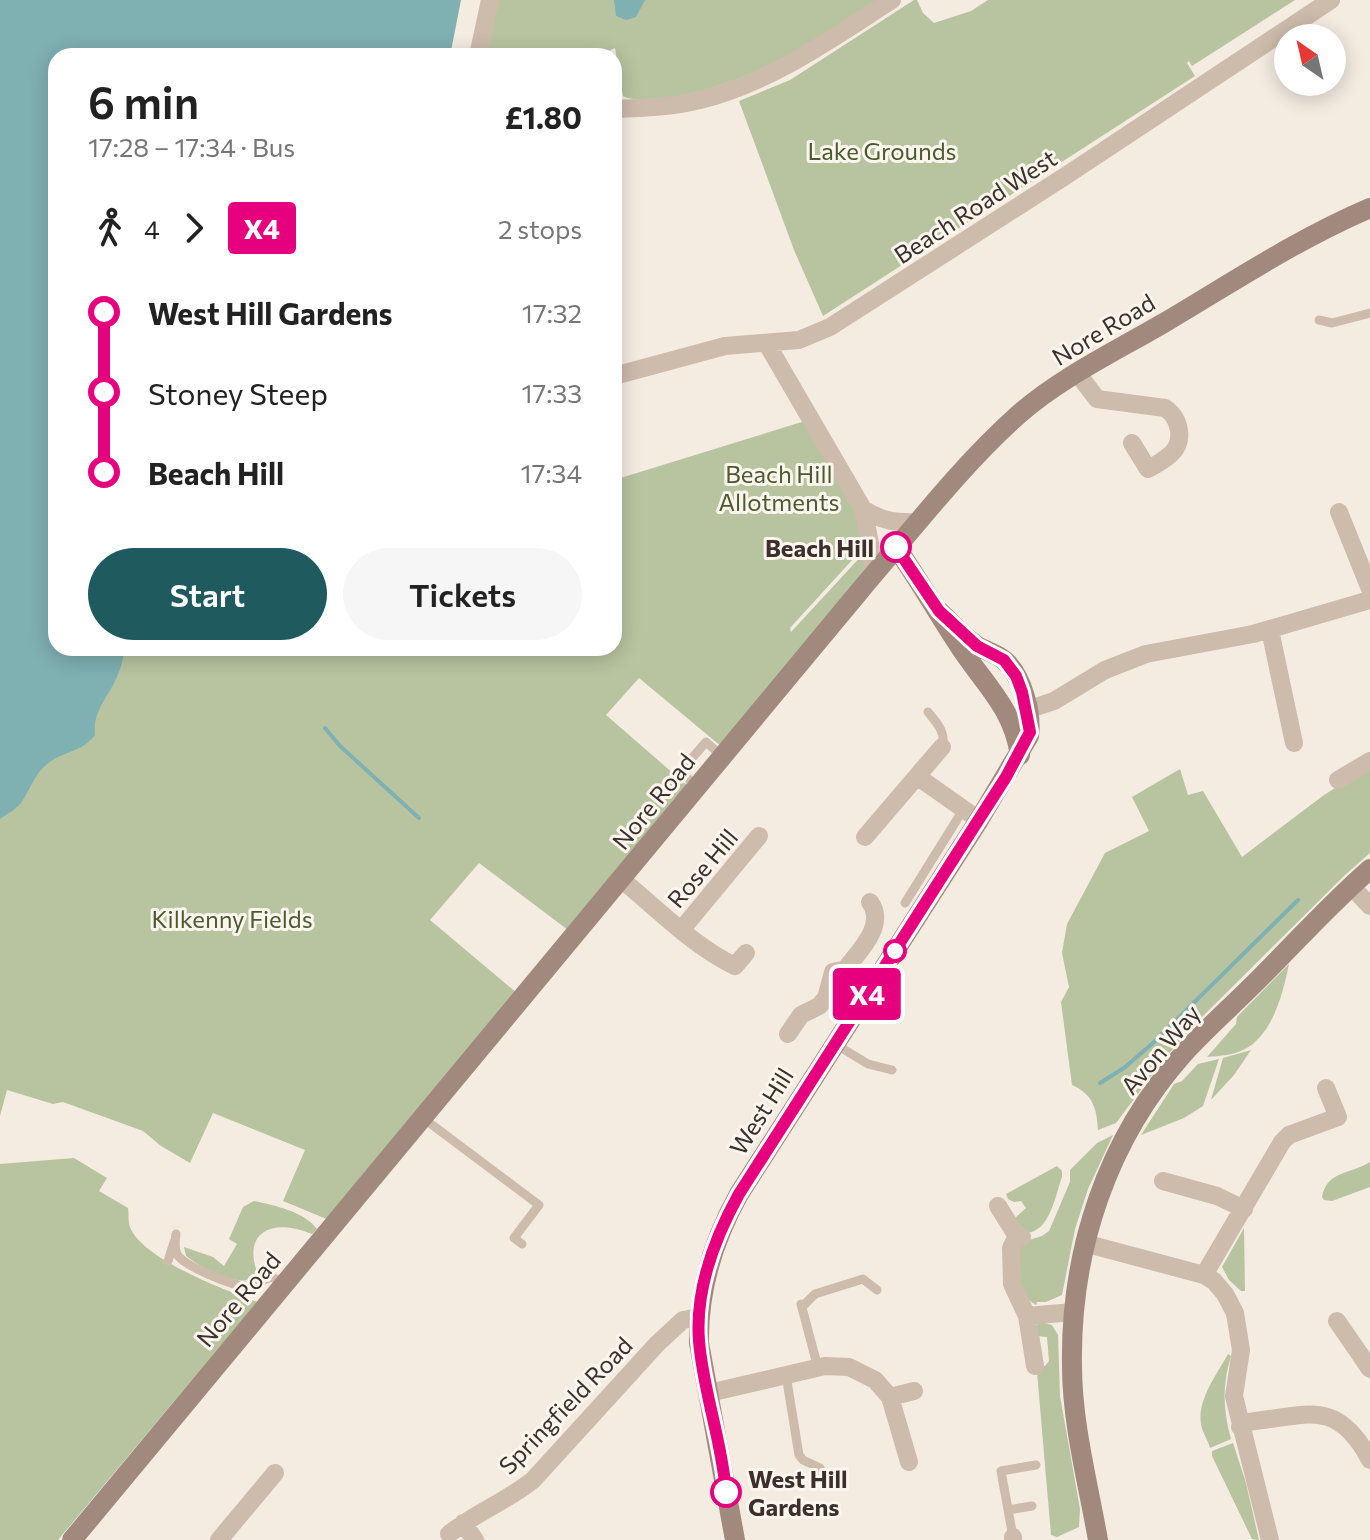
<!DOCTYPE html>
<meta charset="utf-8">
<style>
:root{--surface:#fff;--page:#f6f6f6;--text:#222;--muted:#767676;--accent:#1f5a5e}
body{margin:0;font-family:Commissioner,sans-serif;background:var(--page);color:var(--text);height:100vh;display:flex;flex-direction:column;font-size:30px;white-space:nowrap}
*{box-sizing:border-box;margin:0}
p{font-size:26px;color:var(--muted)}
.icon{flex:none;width:44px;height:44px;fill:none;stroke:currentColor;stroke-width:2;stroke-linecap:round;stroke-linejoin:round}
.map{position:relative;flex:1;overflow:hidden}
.drawer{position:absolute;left:48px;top:48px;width:574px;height:608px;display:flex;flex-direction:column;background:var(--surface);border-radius:24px;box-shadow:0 4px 20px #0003}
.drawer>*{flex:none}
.badge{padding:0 16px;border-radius:6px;font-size:28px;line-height:52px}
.needle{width:52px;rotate:326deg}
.fabs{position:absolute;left:1274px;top:24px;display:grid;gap:16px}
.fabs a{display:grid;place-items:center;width:72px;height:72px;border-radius:50%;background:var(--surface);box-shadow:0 4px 20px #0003;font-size:40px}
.map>.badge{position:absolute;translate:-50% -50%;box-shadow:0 0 0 4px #fff}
.legs{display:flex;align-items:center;gap:12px;height:88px;padding:0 40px;font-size:26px}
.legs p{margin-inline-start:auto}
.head{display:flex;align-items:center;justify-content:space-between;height:136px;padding:0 40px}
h1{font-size:44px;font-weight:600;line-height:60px}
.button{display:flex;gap:16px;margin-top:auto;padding:16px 40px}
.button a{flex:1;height:92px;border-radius:48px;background:var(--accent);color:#fff;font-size:32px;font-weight:600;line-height:92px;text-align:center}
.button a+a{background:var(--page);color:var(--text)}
ul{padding:0 40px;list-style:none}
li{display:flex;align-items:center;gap:28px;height:80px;font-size:30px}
li i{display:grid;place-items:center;width:12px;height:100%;margin:0 10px;background:currentColor}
li i::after{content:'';width:20px;height:20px;margin:-10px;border:6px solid;border-radius:50%;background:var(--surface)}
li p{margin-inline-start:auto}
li:first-child i{background:linear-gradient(#0000 50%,currentColor 0)}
li:last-child i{background:linear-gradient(currentColor 50%,#0000 0)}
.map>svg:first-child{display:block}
.green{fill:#b8c4a0}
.water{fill:#7fb0b2}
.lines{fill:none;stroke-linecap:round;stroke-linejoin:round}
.stream{stroke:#7fb0b2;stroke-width:4}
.lane{stroke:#cdbbac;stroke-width:9}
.street{stroke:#cdbbac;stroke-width:18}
.secondary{stroke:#a18a7d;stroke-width:20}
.line-1-casing{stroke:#fff;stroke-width:18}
.line-1{stroke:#e6007e;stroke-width:12}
.stop-1-dot{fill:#fff;stroke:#e6007e;stroke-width:4}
.labels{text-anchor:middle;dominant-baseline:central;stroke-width:6;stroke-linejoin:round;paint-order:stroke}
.park-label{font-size:24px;fill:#4a5a2e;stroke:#fbf5ee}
.street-label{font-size:24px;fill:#3b302b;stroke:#fbf5ee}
.stop-label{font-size:24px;font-weight:bold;fill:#3b302b;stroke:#fbf5ee;text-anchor:end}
</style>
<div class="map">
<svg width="1370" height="1540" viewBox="0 0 1370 1540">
<rect width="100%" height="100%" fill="#f4ebe1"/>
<!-- green -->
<path class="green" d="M0,0L450,56H56V648H614V480L805,421L853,504L864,547L790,628L791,632L865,552V571L722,747L639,678L606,715L689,787L674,799L568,930L479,863L430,920L517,993L329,1220L283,1201L305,1150L213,1113L190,1163L161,1146L143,1131L63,1102L53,1104L7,1090L0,1116Z
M499,0H880C816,43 731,94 653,99C642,99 633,101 623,96L615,48L598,56H485Z
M914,0H917L923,13L934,23L971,11L988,0H1295L1192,66L1189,61L1187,63L1195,76L823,316L794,250L739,101L790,80Z
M1370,766V853L1345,875L1196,1023L1164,1059L1116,1123L1098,1130C1097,1109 1093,1094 1072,1085L1061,1002L1069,987L1062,953L1067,924L1105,853L1149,831L1132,797L1180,769L1188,795L1203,791L1242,857L1324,795Z
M1289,964C1283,993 1273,1034 1245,1049C1234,1055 1220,1056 1207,1057L1236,1024L1237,1017Z
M1251,1050L1234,1075L1211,1100L1223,1058Z
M1219,1059L1203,1106L1184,1118L1141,1135L1174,1084L1182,1081L1198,1064Z
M1113,1135L1088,1189L1075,1229L1062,1295L1046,1302H1037L1036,1305C1014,1293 1018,1265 1020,1243L1042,1236L1049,1231L1070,1182V1170L1097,1143Z
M74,1158L107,1178L99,1191L128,1208C129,1214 128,1222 130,1227C142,1259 225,1290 257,1302L58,1540H0V1164Z
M1370,1162V1187L1332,1201L1324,1200L1322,1197C1327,1170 1352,1174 1370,1162Z
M1057,1166L1062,1171V1177C1055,1196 1050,1232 1026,1233L1015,1218L1026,1208L1021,1201L1014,1202L1008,1199L1006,1194Z
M254,1201C274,1205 305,1212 317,1229L312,1234C272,1217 240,1232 259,1277C237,1288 204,1270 186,1256L184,1247L213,1257L224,1266L237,1244L229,1239L243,1207Z
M1244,1228L1245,1291H1241L1229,1280L1222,1267Z
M1040,1322L1052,1325L1058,1335L1060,1396L1080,1509L1079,1527L1057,1537L1051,1535L1037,1372L1039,1367L1045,1366L1049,1361L1047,1337L1036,1336V1326Z
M1228,1354L1231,1356C1222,1386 1223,1410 1231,1439L1210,1448C1208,1440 1202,1432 1201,1424C1197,1399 1218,1373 1228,1354Z
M1233,1443L1246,1483L1259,1540L1252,1539L1212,1456V1451Z"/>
<!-- water -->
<path class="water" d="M0,0H461L450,56H56V648H125C123,656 122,666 118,674C110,696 92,710 95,735C80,754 63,750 46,765C34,775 30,790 21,803C16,809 7,814 0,819Z
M614,0H645L636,17L626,20L616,16Z"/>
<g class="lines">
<!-- stream -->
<path class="stream" d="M325,728L340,746L419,818
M1100,1083L1124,1068L1153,1043L1298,900"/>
<!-- lane -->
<path class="lane" d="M1319,320L1332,323L1370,313
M928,712C936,722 947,733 942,747
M697,786L680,772L706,742L723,757
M905,903L963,810
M835,1044L868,1064L892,1070
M423,1118L539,1205L514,1238L522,1244
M176,1234C175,1241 174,1248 177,1254C183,1266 233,1286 247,1286C256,1285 263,1280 271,1277L286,1283
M168,1261L174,1242
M801,1304L818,1368
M803,1306L815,1294L863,1279L877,1290
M786,1375L799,1455L803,1460L820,1468L824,1477
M1008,1510L1032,1506
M1013,1537L1001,1471L1036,1465"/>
<!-- street -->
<path class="street" d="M478,56L490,0
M614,109C643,108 672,107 700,100C772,82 831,39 892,0
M767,344L863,509C881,521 896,523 918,522
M1078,374L1097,399L1165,408C1180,418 1185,441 1171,454C1164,460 1156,465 1148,469L1132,443
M614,376L725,346L799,340L830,327L1067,175L1331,0
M863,509L870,543L873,575
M1339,512L1370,589
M1270,630L1294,743
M1027,710L1054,701L1105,670L1146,654L1253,634L1370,600
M918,777L979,820
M1338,780L1370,761
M865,837L942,747
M622,880C658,909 693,946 735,966L746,953
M1351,886L1370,906
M682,929L759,836
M844,971C858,952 887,926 870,902
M788,1034L801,1015L819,1006L826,998L833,972L842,970L871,988
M1163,1181L1217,1196L1244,1209
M998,1206L1018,1238
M1022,1237L1015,1240L1011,1248L1012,1284L1027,1316L1035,1366
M1084,1243L1204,1275L1214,1281L1225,1294L1235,1313L1241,1350L1234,1396L1270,1540
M1204,1275L1282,1142L1289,1135L1338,1117L1326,1088
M1027,1316L1073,1312
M1337,1321L1370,1369
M709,1393L825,1366L849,1367L875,1380L890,1397L909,1462
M890,1397L914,1391
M1240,1427L1249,1422C1308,1415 1337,1398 1370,1460
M463,1523L475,1540
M449,1534C475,1513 507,1501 533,1480L657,1344L683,1320L699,1317
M1013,1537V1540
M219,1540L275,1473"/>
<!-- secondary -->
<path class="secondary" d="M896,547C919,580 938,614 960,647C985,685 1013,708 1020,755
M72,1540L863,587C913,529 961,466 1018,415C1060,378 1114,352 1162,324C1230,284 1297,239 1370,208
M735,1540L699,1343C698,1289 713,1241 739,1194L979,820L1029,736C1032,713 1022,675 1004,660C996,653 985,651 976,645C962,636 951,622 939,611
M1098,1540C1088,1483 1072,1423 1072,1366C1070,1251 1107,1139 1184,1053C1207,1028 1233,1005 1258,980C1295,943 1330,904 1370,869"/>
</g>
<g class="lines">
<defs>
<path id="line-1" d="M726,1492C722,1441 703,1391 699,1341C695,1289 714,1239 739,1194L1006,777L1030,732L1022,692L1016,676L1004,660L977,646L939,611L896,547"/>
</defs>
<!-- line-1 casing -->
<use href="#line-1" class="line-1-casing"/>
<!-- line-1 -->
<use href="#line-1" class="line-1"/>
</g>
<!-- markers -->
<g class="stop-1-dot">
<circle cx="896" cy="547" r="14"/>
<circle cx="895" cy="951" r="10"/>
<circle cx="726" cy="1492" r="14"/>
</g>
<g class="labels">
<!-- park labels -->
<g class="park-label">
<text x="882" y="150">Lake Grounds</text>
<text x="779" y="473">Beach Hill<tspan x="779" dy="28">Allotments</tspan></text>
<text x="232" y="918">Kilkenny Fields</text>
</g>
<!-- street labels -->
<g class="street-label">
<text transform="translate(975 206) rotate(-33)">Beach Road West</text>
<text transform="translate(1103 329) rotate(-31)">Nore Road</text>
<text transform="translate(653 801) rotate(-51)">Nore Road</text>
<text transform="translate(702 868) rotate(-50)">Rose Hill</text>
<text transform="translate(1160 1049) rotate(-50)">Avon Way</text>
<text transform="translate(761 1111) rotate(-58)">West Hill</text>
<text transform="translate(238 1299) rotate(-50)">Nore Road</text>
<text transform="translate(565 1405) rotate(-46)">Springfield Road</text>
</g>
<!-- stop labels -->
<g class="stop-label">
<text x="874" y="547">Beach Hill</text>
<text x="748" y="1478" text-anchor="start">West Hill<tspan x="748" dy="28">Gardens</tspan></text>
</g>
</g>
</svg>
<div class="fabs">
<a><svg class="needle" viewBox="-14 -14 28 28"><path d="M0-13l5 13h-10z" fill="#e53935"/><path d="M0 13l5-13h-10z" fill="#767676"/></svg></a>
</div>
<b class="badge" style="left:867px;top:994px;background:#e6007e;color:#fff">X4</b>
<section class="drawer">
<div class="head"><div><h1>6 min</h1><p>17:28 – 17:34 · Bus</p></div><b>£1.80</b></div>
<div class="legs"><svg class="icon" aria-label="walk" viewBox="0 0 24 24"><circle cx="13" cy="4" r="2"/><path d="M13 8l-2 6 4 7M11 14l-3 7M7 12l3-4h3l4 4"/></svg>4<svg class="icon" aria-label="forward" viewBox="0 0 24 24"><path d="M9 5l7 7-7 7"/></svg><b class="badge" style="background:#e6007e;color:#fff">X4</b><p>2 stops</p></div>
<ul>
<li><i style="color:#e6007e"></i><b>West Hill Gardens</b><p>17:32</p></li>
<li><i style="color:#e6007e"></i><span>Stoney Steep</span><p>17:33</p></li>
<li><i style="color:#e6007e"></i><b>Beach Hill</b><p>17:34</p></li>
</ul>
<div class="button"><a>Start</a><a>Tickets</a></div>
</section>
</div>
